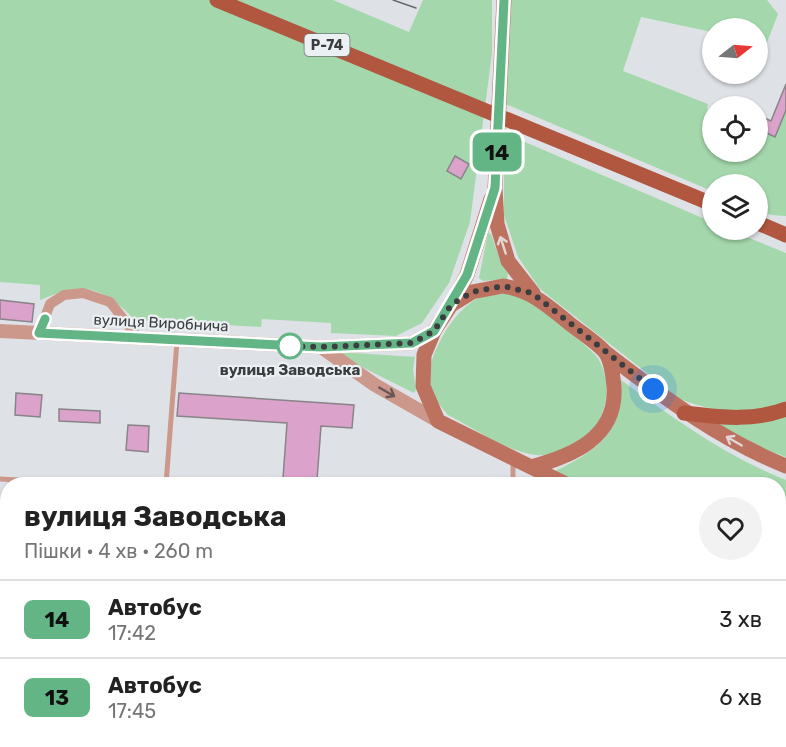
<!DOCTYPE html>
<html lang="uk">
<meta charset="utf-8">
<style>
:root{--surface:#fff;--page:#f2f2f2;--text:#222;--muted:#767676;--line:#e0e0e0}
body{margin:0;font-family:Rubik,sans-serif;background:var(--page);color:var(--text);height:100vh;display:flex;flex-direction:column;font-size:22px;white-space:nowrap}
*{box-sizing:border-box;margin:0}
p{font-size:20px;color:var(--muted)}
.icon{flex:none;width:33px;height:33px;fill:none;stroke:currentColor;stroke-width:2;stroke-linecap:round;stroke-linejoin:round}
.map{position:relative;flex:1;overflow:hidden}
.sheet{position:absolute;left:0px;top:477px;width:786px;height:270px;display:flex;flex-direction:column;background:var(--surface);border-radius:24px 24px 0 0;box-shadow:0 2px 4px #0004}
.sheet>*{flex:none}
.badge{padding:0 12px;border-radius:9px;font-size:21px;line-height:39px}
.needle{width:39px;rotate:73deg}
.buttons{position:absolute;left:702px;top:18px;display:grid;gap:12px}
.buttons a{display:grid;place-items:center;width:66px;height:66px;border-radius:50%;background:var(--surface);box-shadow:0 2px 4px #0004;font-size:30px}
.you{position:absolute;width:30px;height:30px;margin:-15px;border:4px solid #fff;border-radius:50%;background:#1a73e8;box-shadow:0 0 0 9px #1a73e833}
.map>.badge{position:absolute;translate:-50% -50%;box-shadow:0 0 0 3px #fff}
.round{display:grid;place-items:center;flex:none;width:63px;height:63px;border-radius:32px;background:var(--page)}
.summary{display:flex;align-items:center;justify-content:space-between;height:102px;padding:0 24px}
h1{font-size:28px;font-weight:700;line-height:45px}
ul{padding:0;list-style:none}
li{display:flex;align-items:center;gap:18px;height:78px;padding:0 24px;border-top:2px solid var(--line)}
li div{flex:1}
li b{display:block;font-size:22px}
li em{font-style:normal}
li .badge{min-width:66px;font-weight:700;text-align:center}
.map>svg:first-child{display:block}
.green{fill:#a4d8ac}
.building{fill:#dba2cb;stroke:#888487;stroke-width:1.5}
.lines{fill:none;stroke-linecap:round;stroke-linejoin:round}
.service{stroke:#cc988b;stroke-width:5}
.minor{stroke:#cc988b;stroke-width:10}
.tertiary{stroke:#cc988b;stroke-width:14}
.secondary{stroke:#bd7260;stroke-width:15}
.primary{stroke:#b1563f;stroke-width:15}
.tram{stroke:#686a6d;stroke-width:1.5}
.oneway{stroke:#e2d7d6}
.oneway2{stroke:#665856}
.line-casing{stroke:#fff;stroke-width:14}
.line{stroke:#64b586;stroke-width:9}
.walk{stroke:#3b3d3f;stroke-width:6;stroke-dasharray:0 10.8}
.stop-dot{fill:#fff;stroke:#64b586;stroke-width:3}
.labels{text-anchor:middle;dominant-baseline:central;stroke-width:4.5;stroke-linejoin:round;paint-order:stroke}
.shield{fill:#ebf0f3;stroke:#707375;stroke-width:1.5}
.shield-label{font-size:14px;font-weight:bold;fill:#3b3d3f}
.street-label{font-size:15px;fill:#3b3d3f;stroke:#ebf0f3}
.stop-label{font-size:15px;font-weight:bold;fill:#3b3d3f;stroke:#ebf0f3}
</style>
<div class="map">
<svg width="786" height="747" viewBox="0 0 786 747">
<rect width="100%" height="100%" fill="#dee2e6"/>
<!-- green -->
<path class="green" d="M0,0H333L409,32L423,0H492V53L470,222L449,283L422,323L396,336L331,333V323L262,319L261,327L135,320C101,286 85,281 40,300V285L0,282Z
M510,0H767L778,14L766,45L758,42V28H712V32L641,17L623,71L708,104L707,109L712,111V152H758V129L775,136L786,110V216L771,215L758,210V184H712V191L503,103Z
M504,133L712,222V230H730L786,253V401C752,419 714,412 680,399L540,289L518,257L504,215Z
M488,233L491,234L501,263L508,274L507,279L483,281L479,278Z
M504,293C512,295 519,296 526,300C538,306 590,347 597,357C616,385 605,431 575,444C562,450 550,457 536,455C505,451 476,429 448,415C421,386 427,363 445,332C452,321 462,308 473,301C482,296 494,294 504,293Z
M339,352L415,357L413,369L416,390L414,393L338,355Z
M621,380C673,418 725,456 786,480V578L779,574L778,484H583L555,471C598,450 624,432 621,380Z
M786,416V457L756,446L713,423C739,426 761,423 786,416Z
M621,740H760L759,747H621Z"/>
<!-- building -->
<path class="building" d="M786,84V110L775,137L758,129V115L771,121Z
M455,156L469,164L461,179L447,171Z
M0,300L34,304L32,322L0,319Z
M16,393L42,395L40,417L15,415Z
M179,393L354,405L352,428L321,426L317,480L283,478L287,423L177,416Z
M59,409L100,411V423L59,421Z
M128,425L149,426L148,452L126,450Z"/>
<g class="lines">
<!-- service -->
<path class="service" d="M513,460V484
M0,479L91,484
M166,484L177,341
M149,747V740
M446,747V740"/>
<!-- minor -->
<path class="minor" d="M39,333L50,304L64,295L83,293L110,302L139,339"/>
<!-- tertiary -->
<path class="tertiary" d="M0,331L321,347L412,343L434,331
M321,347L375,385L438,421"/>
<!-- secondary -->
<path class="secondary" d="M504,0L495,188L497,224L508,261L533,293
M503,286C531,290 548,306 569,323C580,332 595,341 605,352C611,360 613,376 614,387C617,438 572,456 531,467L438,421L423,386L424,355L434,331L451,305L472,292Z
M452,303L467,275L491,199
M606,353C663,397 719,439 786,466
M531,467L566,484
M778,583L786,586"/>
<!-- primary -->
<path class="primary" d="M217,0L712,204
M758,223L786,235
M684,413C719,417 752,422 786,409"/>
<!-- tram -->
<path class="tram" d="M393,0L416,8"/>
</g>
<!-- one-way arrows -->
<defs><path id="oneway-shaft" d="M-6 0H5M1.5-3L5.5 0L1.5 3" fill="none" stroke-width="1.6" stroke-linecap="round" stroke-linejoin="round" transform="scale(1.5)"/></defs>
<g class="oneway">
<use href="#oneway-shaft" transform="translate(503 245) rotate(-108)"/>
<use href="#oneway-shaft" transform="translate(734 441) rotate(-150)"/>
</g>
<use class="oneway2" href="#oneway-shaft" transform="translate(387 392) rotate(30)"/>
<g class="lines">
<defs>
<path id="line" d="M45,319L39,333L321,347L412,343L434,331L467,275L495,188L504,0"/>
</defs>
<!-- line casing -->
<use href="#line" class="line-casing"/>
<!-- line -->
<use href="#line" class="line"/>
<!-- walk -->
<path class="walk" d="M290,346H280L321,347L412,343L434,331L451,305L472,292L503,286L532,293L653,389"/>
</g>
<!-- markers -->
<circle class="stop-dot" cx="290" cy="346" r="12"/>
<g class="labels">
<!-- shield labels -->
<rect class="shield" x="304.5" y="34" width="45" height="22" rx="4.5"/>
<g class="shield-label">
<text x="327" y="45">Р-74</text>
</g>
<!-- street labels -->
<g class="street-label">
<text transform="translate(161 323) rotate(3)">вулиця Виробнича</text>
</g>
<!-- stop labels -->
<g class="stop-label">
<text x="290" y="370">вулиця Заводська</text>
</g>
</g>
</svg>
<div class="buttons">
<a><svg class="needle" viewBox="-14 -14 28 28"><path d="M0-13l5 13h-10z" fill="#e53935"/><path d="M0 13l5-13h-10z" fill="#767676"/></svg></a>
<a><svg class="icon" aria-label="locate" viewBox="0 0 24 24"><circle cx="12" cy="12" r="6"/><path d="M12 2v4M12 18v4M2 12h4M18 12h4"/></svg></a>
<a><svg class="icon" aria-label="layers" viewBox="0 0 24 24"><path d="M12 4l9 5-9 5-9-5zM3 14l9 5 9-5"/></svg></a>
</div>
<div class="you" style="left:653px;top:389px"></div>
<b class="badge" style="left:497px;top:152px;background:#64b586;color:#111">14</b>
<section class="sheet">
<div class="summary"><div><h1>вулиця Заводська</h1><p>Пішки · 4 хв · 260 m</p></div><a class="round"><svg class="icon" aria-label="heart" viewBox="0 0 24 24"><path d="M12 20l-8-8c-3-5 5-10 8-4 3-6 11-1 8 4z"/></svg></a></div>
<ul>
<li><span class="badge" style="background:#64b586;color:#111">14</span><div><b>Автобус</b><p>17:42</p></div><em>3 хв</em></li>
<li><span class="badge" style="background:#64b586;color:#111">13</span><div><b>Автобус</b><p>17:45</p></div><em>6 хв</em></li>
</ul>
</section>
</div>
